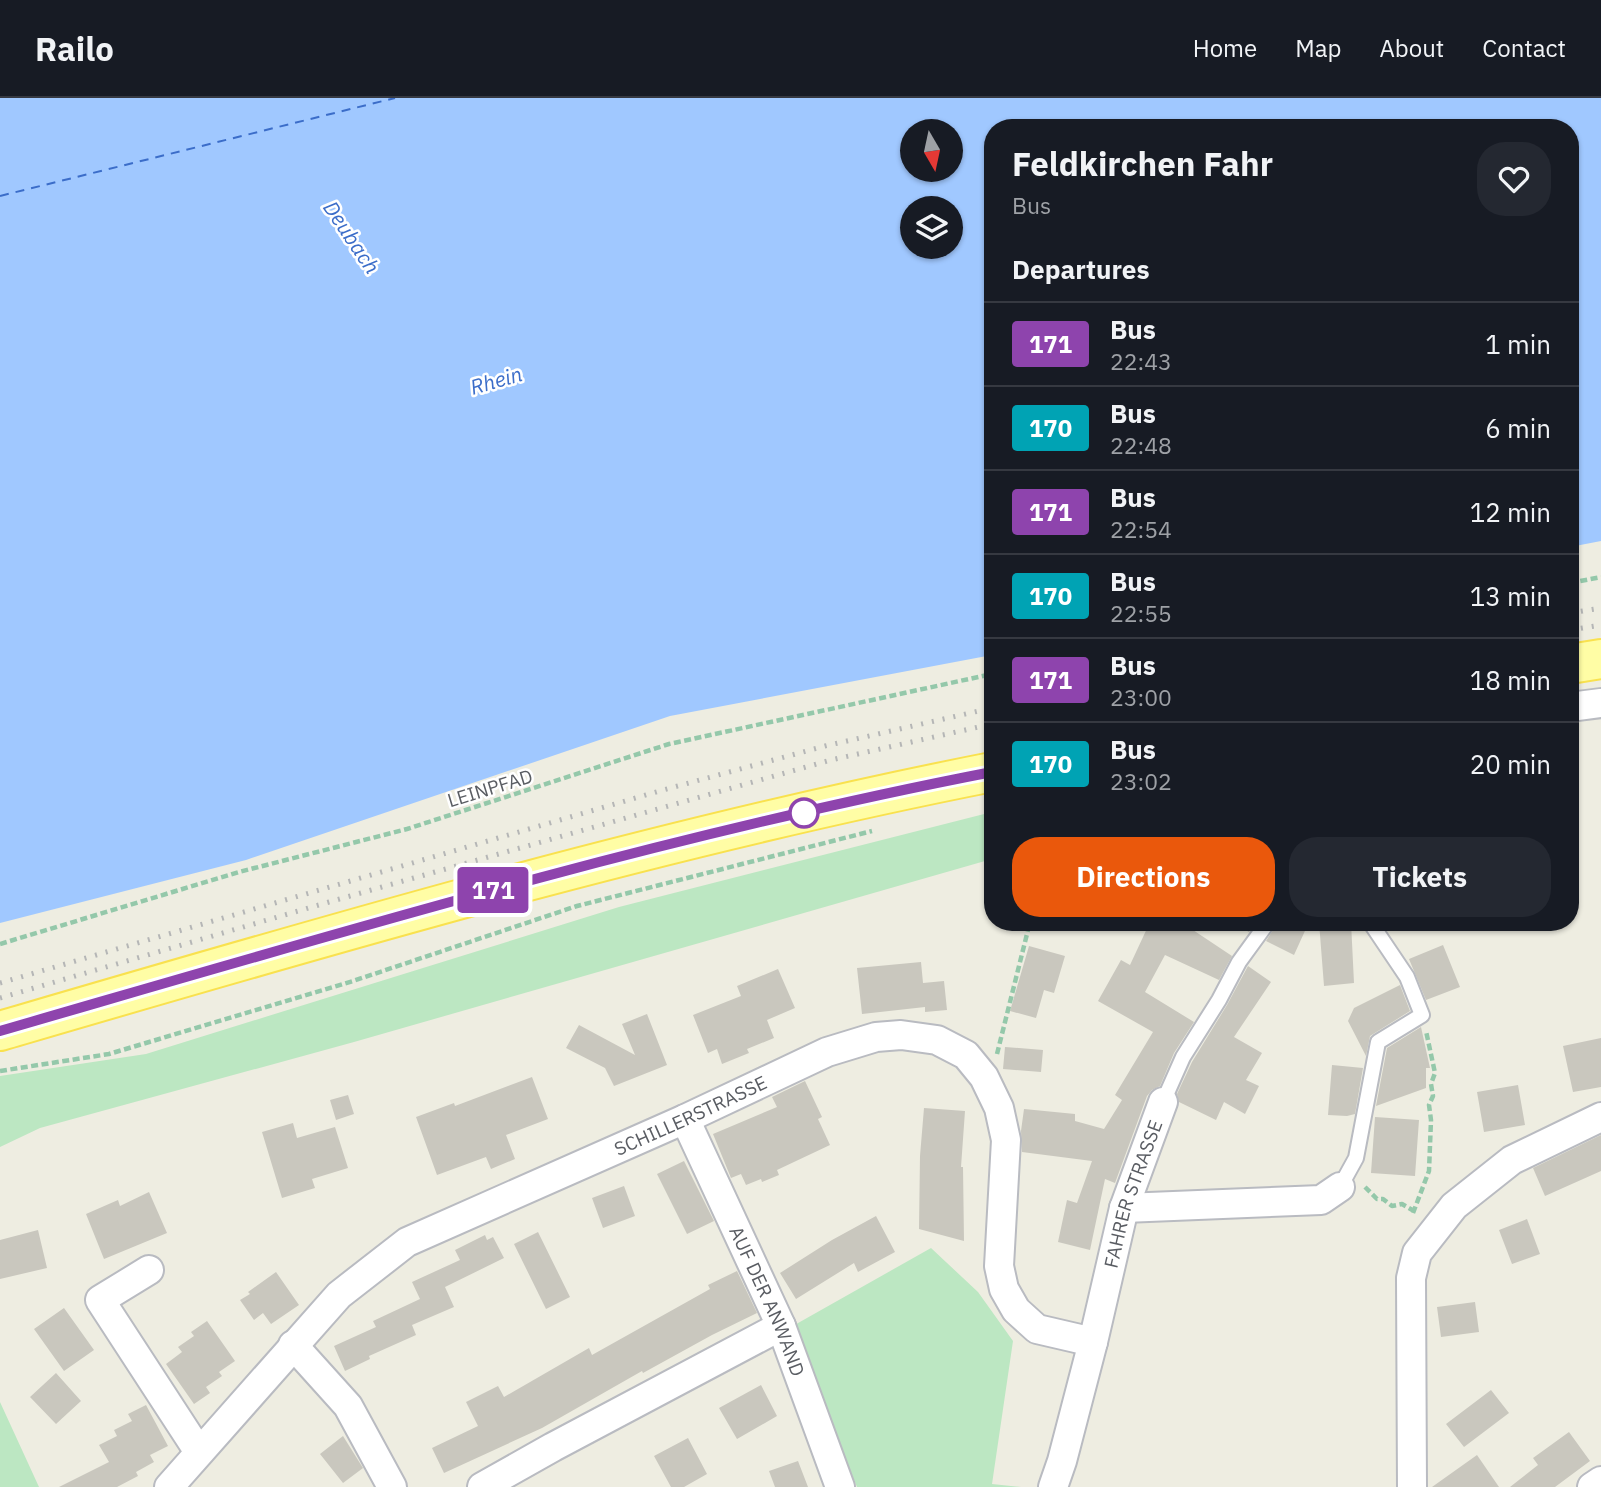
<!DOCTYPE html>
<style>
:root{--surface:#171b24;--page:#242831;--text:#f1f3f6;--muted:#9ea1a6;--line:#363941;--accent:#ea580c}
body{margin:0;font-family:"IBM Plex Sans",sans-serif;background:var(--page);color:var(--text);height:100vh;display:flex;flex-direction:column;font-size:26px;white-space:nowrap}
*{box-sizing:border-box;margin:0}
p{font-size:23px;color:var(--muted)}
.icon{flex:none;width:38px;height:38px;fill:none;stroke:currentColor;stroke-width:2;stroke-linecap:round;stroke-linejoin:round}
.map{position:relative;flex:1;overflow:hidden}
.drawer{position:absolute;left:984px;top:21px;width:595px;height:812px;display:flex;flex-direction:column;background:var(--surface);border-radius:28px;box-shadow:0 2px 5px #0004}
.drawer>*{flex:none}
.badge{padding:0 14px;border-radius:5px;font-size:24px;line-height:46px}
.needle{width:46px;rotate:171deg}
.tools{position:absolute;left:900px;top:21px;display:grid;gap:14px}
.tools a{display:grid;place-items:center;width:63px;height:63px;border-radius:50%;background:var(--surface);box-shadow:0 2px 5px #0004;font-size:35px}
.map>.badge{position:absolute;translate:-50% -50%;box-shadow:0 0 0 4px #fff}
h2{padding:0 28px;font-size:26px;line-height:63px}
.round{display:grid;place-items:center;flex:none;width:74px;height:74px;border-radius:28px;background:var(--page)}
.overview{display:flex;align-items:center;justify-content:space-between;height:119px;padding:0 28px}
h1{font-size:33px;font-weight:700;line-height:52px}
.cta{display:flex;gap:14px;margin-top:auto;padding:14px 28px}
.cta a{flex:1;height:80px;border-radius:28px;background:var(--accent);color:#fff;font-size:28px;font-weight:700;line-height:80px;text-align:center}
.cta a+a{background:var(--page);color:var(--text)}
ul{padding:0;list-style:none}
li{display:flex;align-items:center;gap:21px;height:84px;padding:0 28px;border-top:2px solid var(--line)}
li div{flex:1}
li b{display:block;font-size:26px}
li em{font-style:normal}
li .badge{min-width:77px;font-weight:700;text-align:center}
header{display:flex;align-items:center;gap:42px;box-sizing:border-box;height:98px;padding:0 35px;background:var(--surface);border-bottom:2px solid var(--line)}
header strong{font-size:33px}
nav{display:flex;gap:38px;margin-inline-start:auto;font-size:24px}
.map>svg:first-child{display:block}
.green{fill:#bce7c2}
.water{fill:#a0c8ff;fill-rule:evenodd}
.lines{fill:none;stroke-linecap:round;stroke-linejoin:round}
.ferry{stroke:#3b6dc9;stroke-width:2;stroke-dasharray:9 7;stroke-linecap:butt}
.building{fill:#c9c7be}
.service-casing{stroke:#b9bbc1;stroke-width:18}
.minor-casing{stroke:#b9bbc1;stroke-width:32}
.primary-casing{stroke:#f9e14e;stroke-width:42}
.path{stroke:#94c8aa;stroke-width:4.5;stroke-dasharray:7 3.5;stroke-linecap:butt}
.service{stroke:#fff;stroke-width:14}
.minor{stroke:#fff;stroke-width:28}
.primary{stroke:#fffda5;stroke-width:38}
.rail{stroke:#b5b6b6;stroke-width:5;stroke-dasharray:2 9;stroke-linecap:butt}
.line-casing{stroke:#fff;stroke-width:16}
.line{stroke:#8e44ad;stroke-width:10}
.stop-dot{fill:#fff;stroke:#8e44ad;stroke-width:3.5}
.labels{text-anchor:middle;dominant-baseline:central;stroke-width:5;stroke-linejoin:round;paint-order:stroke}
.street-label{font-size:19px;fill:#5a5d63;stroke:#fff}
.water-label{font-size:21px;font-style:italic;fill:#3b6dc9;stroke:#fff}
</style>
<header>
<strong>Railo</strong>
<nav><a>Home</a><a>Map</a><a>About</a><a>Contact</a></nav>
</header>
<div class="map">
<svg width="1601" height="1389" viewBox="0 0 1601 1389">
<rect width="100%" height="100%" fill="#eeede1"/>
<!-- green -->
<path class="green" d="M992,714V744L985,763L354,944L40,1030L0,1049V978L146,956L619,809Z
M931,1150L978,1194L1013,1243L992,1386L1021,1389H857L791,1229Z
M0,1304L39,1389H0Z"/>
<!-- water -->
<path class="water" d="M0,0H1601V443L1570,449V30H992V557L670,618L246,762L0,825ZM912,33H950V72H912ZM912,110H950V149H912Z"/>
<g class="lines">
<!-- ferry -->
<path class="ferry" d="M0,98L395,0"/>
</g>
<!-- building -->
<path class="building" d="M1150,824H1181L1232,858L1219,882L1165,857L1145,894L1194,924L1174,955L1160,988L1152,992L1147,998L1115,1085L1105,1081L1090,1152L1058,1144L1067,1102L1077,1105L1092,1063L1022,1054L1021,1033L1024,1011L1075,1016V1023L1104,1031L1122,1002L1115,997L1153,934L1098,903L1121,862L1130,867Z
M1231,824H1256L1249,834Z
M1278,824H1309L1294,857L1266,843Z
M1319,824H1351L1354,885L1324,888Z
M1443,847L1460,889L1426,902L1409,861Z
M1029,848L1065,858L1054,895L1044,892L1036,920L1010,913Z
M921,864L923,885L944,883L947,912L925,914V909L862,916L857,870Z
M1248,868L1271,884L1234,939L1262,955L1246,982L1259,988L1245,1016L1224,1004L1216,1022L1179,1004L1177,996L1192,964L1227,907Z
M778,871L795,910L767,922L774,940L747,951L749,955L722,966L717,951L708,955L693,917L741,898L737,888Z
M1400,887L1410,913L1370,938L1366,958L1348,923L1354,910Z
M647,916L667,967L614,988L605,970L566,950L579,927L635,957L622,926Z
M1421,929L1430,970H1426V990L1376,1008L1387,950Z
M1601,940V989L1573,994L1563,948Z
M1005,949L1043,952L1041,974L1003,971Z
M1332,967L1363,970L1355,1016L1347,1018L1328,1017Z
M532,979L548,1021L506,1037L515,1061L491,1071L486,1059L437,1077L416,1019L454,1005L455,1008Z
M805,983L822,1019L818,1021L830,1047L777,1072L779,1077L762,1084L761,1081L746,1087L741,1076L731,1080L713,1036L777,1009L772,999Z
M1518,987L1525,1027L1484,1034L1477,994Z
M348,997L354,1016L336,1022L330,1002Z
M924,1010L965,1013L961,1069H963L964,1143L919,1131L920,1058Z
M1375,1019L1419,1022L1415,1078L1371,1075Z
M293,1025L297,1040L335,1029L348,1070L312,1081L315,1090L282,1100L262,1034Z
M1601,1037V1073L1545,1098L1533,1070Z
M684,1063L714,1123L687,1136L657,1076Z
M624,1088L635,1118L603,1130L592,1100Z
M149,1094L167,1135L104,1161L86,1116L118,1102L120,1108Z
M876,1118L895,1154L858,1174L854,1165L796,1201L780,1175L832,1142Z
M1527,1121L1540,1156L1512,1166L1499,1132Z
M38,1132L47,1170L0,1181V1142Z
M538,1134L570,1199L546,1211L514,1146Z
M485,1137L487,1142L493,1139L504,1160L445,1189L454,1209L412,1227L416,1237L369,1258L370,1261L345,1273L334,1248L376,1229L373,1223L420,1201L412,1184L460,1162L455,1152Z
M737,1173L757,1215L712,1237L643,1275L642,1273L542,1330L444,1375L432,1350L478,1328L466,1304L498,1288L504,1299L589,1250L592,1257L710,1191L708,1187Z
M276,1174L299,1207L271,1226L263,1215L254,1222L240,1202L250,1196L248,1194Z
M1475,1204L1479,1234L1441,1239L1437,1209Z
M64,1210L94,1252L64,1273L34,1231Z
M207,1223L235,1263L219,1274L222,1278L206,1289L210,1295L194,1306L166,1266L182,1254L178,1249L194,1238L191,1234Z
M56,1275L81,1303L56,1326L30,1299Z
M761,1287L777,1318L737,1341L719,1310Z
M1491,1292L1509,1315L1464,1349L1446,1326Z
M146,1307L168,1348L150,1357L154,1364L136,1374L138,1378L117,1389H59L109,1364L99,1347L117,1338L114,1332L132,1323L128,1316Z
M1569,1334L1590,1363L1555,1389H1510L1538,1367L1533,1360Z
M343,1338L363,1370L343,1385L320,1356Z
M688,1340L707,1376L684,1389H671L654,1358Z
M1477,1357L1499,1389H1432Z
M798,1363L808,1389H775L769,1373Z"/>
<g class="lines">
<defs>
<path id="service" d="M1163,1004L1183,959L1219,902L1239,864L1268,824
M1340,1089L1356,1060L1378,944L1422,917L1407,879L1370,824"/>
<g id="minor">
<path d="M1570,609L1601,605"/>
<path id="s1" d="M685,1021L781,1228L840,1389"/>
<path d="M1124,1110L1321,1102L1340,1089"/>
<path d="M149,1172L100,1202L199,1354"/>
<path d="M293,1247L348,1308L392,1389"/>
<path id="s2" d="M169,1389L339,1197L407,1144L685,1021L827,954L876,939L901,937L937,942L966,957L984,979L999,1010L1006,1042L999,1168L1004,1191L1016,1212L1037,1231L1093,1244"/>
<path d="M482,1389L553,1349L781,1228"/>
<path id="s3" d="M1053,1389L1062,1363L1093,1244L1124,1110L1163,1004"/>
<path d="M1412,1389L1411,1180L1417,1155L1454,1108L1512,1062L1601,1019"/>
<path d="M1592,1389L1601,1383"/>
</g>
<path id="primary" d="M1570,566L1601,561
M0,933C328,837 657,740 992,674"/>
</defs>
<!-- service casing -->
<use href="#service" class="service-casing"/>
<!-- minor casing -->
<use href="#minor" class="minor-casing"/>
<!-- primary casing -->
<use href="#primary" class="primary-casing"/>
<!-- path -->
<path class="path" d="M1570,485L1601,479
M0,846L239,774L407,731L669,646L992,576
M997,956L1030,824
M0,973L109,956L353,883L577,808L872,733
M1365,1089L1377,1101H1383L1392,1108L1402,1106L1414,1113
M1413,1115L1429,1073L1431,1022L1429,1007L1433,998L1431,986L1435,975L1426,933"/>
<!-- service -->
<use href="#service" class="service"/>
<!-- minor -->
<use href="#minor" class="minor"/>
<!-- primary -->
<use href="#primary" class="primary"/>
<!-- rail -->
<path class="rail" d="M1570,515L1601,510
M1570,532L1601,527
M0,885L663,692L825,648L992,610
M0,900L329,804L831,662L992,626"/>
</g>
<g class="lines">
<defs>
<path id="line" d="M0,933C328,838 656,739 992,674"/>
</defs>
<!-- line casing -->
<use href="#line" class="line-casing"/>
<!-- line -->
<use href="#line" class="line"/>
</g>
<!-- markers -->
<circle class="stop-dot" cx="804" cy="715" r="14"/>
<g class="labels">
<!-- street labels -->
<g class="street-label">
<text transform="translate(490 690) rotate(-17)">LEINPFAD</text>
<text stroke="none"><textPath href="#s2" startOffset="653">SCHILLERSTRASSE</textPath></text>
<text stroke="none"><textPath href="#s3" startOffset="304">FAHRER STRASSE</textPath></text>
<text stroke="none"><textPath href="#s1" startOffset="200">AUF DER ANWAND</textPath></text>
</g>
<!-- water labels -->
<g class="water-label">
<text transform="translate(352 139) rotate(56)">Deubach</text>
<text transform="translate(496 282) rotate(-16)">Rhein</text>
</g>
</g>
</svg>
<div class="tools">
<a><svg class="needle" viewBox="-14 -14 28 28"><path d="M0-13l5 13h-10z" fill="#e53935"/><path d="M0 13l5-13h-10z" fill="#9ea1a6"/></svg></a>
<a><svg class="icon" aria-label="layers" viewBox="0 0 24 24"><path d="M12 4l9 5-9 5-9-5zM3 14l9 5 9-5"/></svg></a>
</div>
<b class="badge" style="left:493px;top:792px;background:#8e44ad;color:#fff">171</b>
<section class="drawer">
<div class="overview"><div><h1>Feldkirchen Fahr</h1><p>Bus</p></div><a class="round"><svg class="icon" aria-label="heart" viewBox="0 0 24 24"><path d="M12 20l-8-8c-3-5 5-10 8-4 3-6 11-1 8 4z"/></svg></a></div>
<h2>Departures</h2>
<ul>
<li><span class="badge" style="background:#8e44ad;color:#fff">171</span><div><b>Bus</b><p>22:43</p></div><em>1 min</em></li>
<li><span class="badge" style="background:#00a3b4;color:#fff">170</span><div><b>Bus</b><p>22:48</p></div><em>6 min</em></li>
<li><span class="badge" style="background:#8e44ad;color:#fff">171</span><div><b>Bus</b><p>22:54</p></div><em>12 min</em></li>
<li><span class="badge" style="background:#00a3b4;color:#fff">170</span><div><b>Bus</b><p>22:55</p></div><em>13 min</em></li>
<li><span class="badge" style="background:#8e44ad;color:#fff">171</span><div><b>Bus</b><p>23:00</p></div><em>18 min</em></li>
<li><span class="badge" style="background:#00a3b4;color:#fff">170</span><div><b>Bus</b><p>23:02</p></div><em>20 min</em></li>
</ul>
<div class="cta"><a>Directions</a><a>Tickets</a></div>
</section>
</div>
